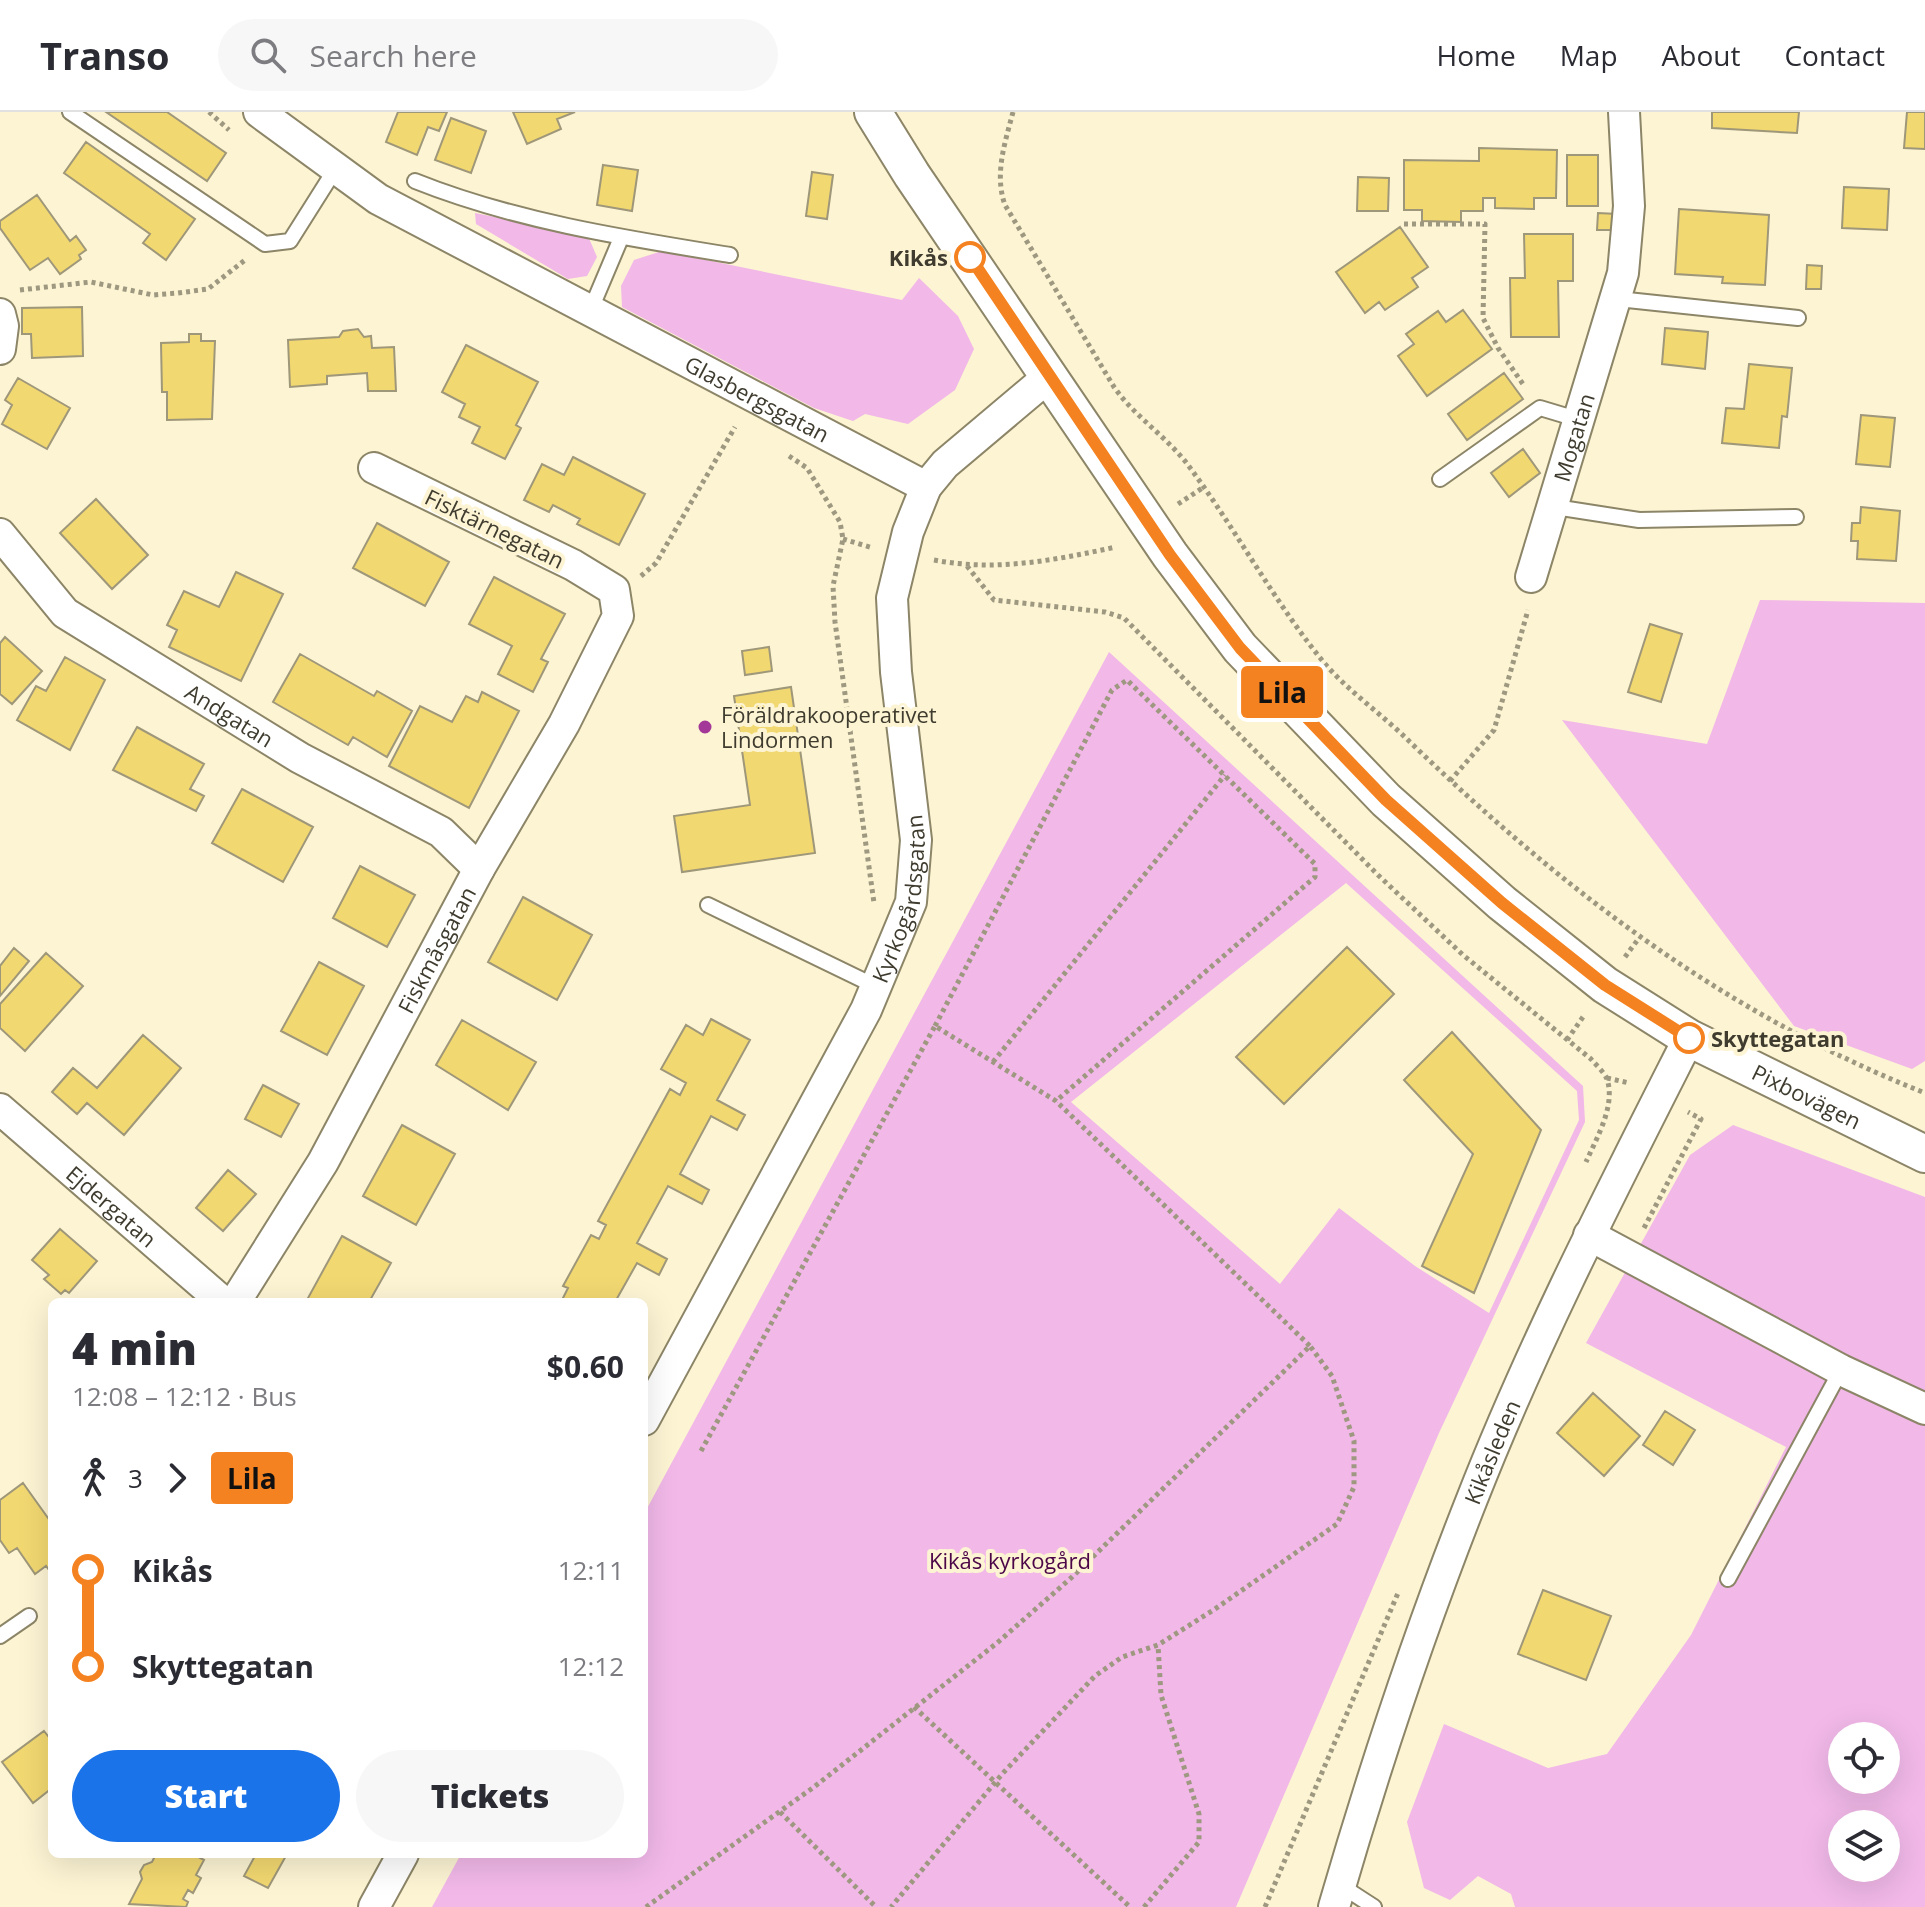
<!DOCTYPE html>
<meta charset="utf-8">
<style>
:root{--surface:#fff;--page:#f7f7f7;--text:#2b2b33;--muted:#7c7c81;--line:#e1e1e2;--accent:#1a73e8}
body{margin:0;font-family:"Open Sans",sans-serif;background:var(--page);color:var(--text);height:100vh;display:flex;flex-direction:column;font-size:30px;white-space:nowrap}
*{box-sizing:border-box;margin:0}
p{font-size:26px;color:var(--muted)}
.icon{flex:none;width:44px;height:44px;fill:none;stroke:currentColor;stroke-width:2;stroke-linecap:round;stroke-linejoin:round}
.map{position:relative;flex:1;overflow:hidden}
.details{position:absolute;left:48px;top:1186px;width:600px;height:560px;display:flex;flex-direction:column;background:var(--surface);border-radius:12px;box-shadow:0 8px 32px #0002}
.details>*{flex:none}
.badge{padding:0 16px;border-radius:6px;font-size:28px;line-height:52px}
.tools{position:absolute;left:1828px;top:1610px;display:grid;gap:16px}
.tools a{display:grid;place-items:center;width:72px;height:72px;border-radius:50%;background:var(--surface);box-shadow:0 8px 32px #0002;font-size:40px}
.map>.badge{position:absolute;translate:-50% -50%;box-shadow:0 0 0 4px #fff}
.legs{display:flex;align-items:center;gap:12px;height:88px;padding:0 24px;font-size:26px}
.legs p{margin-inline-start:auto}
.overview{display:flex;align-items:center;justify-content:space-between;height:136px;padding:0 24px}
h1{font-size:44px;font-weight:800;line-height:60px}
.cta{display:flex;gap:16px;margin-top:auto;padding:16px 24px}
.cta a{flex:1;height:92px;border-radius:48px;background:var(--accent);color:#fff;font-size:32px;font-weight:800;line-height:92px;text-align:center}
.cta a+a{background:var(--page);color:var(--text)}
ul{padding:0 24px;list-style:none}
li{display:flex;align-items:center;gap:28px;height:96px;font-size:30px}
li i{display:grid;place-items:center;width:12px;height:100%;margin:0 10px;background:currentColor}
li i::after{content:'';width:20px;height:20px;margin:-10px;border:6px solid;border-radius:50%;background:var(--surface)}
li p{margin-inline-start:auto}
li:first-child i{background:linear-gradient(#0000 50%,currentColor 0)}
li:last-child i{background:linear-gradient(currentColor 50%,#0000 0)}
header{display:flex;align-items:center;gap:48px;box-sizing:border-box;height:112px;padding:0 40px;background:var(--surface);border-bottom:2px solid var(--line)}
header strong{font-size:38px}
nav{display:flex;gap:44px;margin-inline-start:auto;font-size:28px}
.search{width:560px;height:72px;background:var(--page);display:flex;align-items:center;gap:20px;box-sizing:border-box;padding:0 28px;border-radius:44px;color:var(--muted);font-size:30px}
.map>svg:first-child{display:block}
.green{fill:#f1b8e8;fill-rule:evenodd}
.building{fill:#f2d871;stroke:#9f9779;stroke-width:2}
.lines{fill:none;stroke-linecap:round;stroke-linejoin:round}
.service-casing{stroke:#8c8567;stroke-width:18}
.minor-casing{stroke:#8c8567;stroke-width:34}
.tertiary-casing{stroke:#8c8567;stroke-width:40}
.path{stroke:#9e9881;stroke-width:5;stroke-dasharray:4 4;stroke-linecap:butt}
.service{stroke:#fff;stroke-width:14}
.minor{stroke:#fff;stroke-width:30}
.tertiary{stroke:#fff;stroke-width:36}
.line-1-casing{stroke:#fff;stroke-width:18}
.line-1{stroke:#f58220;stroke-width:12}
.stop-1-dot{fill:#fff;stroke:#f58220;stroke-width:4}
.poi-dot{fill:#a33899;stroke:#fcf4d3;stroke-width:3}
.labels{text-anchor:middle;dominant-baseline:central;stroke-width:8;stroke-linejoin:round;paint-order:stroke}
.stop-label{font-size:22px;font-weight:bold;fill:#3f3c2f;stroke:#fcf4d3;text-anchor:end}
.street-label{font-size:22px;fill:#3f3c2f;stroke:#fcf4d3}
.poi-label{font-size:22px;fill:#3f3c2f;stroke:#fcf4d3;text-anchor:start}
.park-label{font-size:22px;fill:#4c0647;stroke:#fcf4d3}
</style>
<header>
<strong>Transo</strong>
<div class="search"><svg class="icon" aria-label="search" viewBox="0 0 24 24"><circle cx="10" cy="10" r="6"/><path d="M15 15l6 6"/></svg>Search here</div>
<nav><a>Home</a><a>Map</a><a>About</a><a>Contact</a></nav>
</header>
<div class="map">
<svg width="1925" height="1795" viewBox="0 0 1925 1795">
<rect width="100%" height="100%" fill="#fcf4d3"/>
<!-- green -->
<path class="green" d="M475,101L588,124L597,145L587,164L568,167L476,112Z
M662,139L902,188L919,166L958,204L974,237L955,278L908,312L865,302L853,309L814,296L622,195L621,174L634,148Z
M1760,488L1925,491V949L1912,957L1794,914L1562,608L1707,632Z
M1109,540L1583,974L1585,1010L1439,1321L1236,1795H432L461,1742H644V1402ZM1346,771L1577,979L1579,1008L1489,1201L1415,1154L1339,1096L1280,1172L1071,990Z
M1733,1013L1925,1085V1795H1515L1511,1782L1478,1764L1450,1788L1424,1776L1407,1710L1444,1612L1548,1656L1607,1642L1691,1523L1786,1335L1586,1231L1690,1043ZM1842,1624H1886V1668H1842ZM1842,1712H1886V1756H1842Z"/>
<!-- building -->
<path class="building" d="M106,0H167L226,41L207,69Z
M398,0H447L439,19L428,15L417,43L386,30Z
M513,0H575L557,7L561,17L527,32Z
M1712,0H1799L1797,21L1712,16Z
M1907,0H1925V37L1904,36Z
M451,6L486,19L471,61L435,48Z
M86,30L195,107L166,148L143,131L150,122L64,61Z
M1479,36L1557,38L1556,86H1534V97L1495,96V86H1483V99H1461V110L1422,109V98H1404V48L1479,49Z
M1567,43H1598V94H1567Z
M603,53L638,58L632,99L597,93Z
M812,60L833,63L827,107L806,104Z
M1358,65L1389,66L1388,99H1357Z
M1844,75L1889,77L1887,118L1842,116Z
M37,83L70,129L76,124L86,138L79,143L81,147L60,162L48,146L30,158L0,116V109Z
M1679,97L1769,103L1765,173L1722,171L1723,165L1675,162Z
M1598,101L1617,102V118H1597Z
M1400,115L1428,155L1412,166L1418,175L1385,198L1379,190L1365,201L1336,160Z
M1524,122H1573V169H1558L1559,225H1511L1510,166H1525Z
M1807,153L1822,154L1821,177H1806Z
M82,195L83,244L32,246L31,222H22V196Z
M1463,198L1492,237L1427,284L1398,244L1414,232L1406,222L1438,199L1446,210Z
M1665,216L1708,220L1705,257L1662,252Z
M358,217L364,225L371,224L372,236L394,235L396,279H368L367,261L327,264V272L290,275L288,228L339,225L343,219Z
M189,222H201V229H215L212,307L167,308V280H162L161,231L189,230Z
M466,233L538,270L516,313L521,316L505,347L472,331L480,315L459,305L465,292L442,280Z
M1749,252L1792,256L1787,305L1782,304L1779,336L1722,331L1726,296L1744,297Z
M1504,261L1523,287L1467,328L1448,302Z
M18,266L70,296L47,337L2,312L12,293L5,288Z
M1861,303L1895,306L1890,355L1856,352Z
M1523,337L1540,361L1509,385L1491,361Z
M573,345L645,382L619,433L577,412L580,407L553,393L549,400L524,388L542,352L564,363Z
M96,387L148,443L112,477L60,421Z
M1861,395L1900,399L1896,449L1857,447L1858,429H1851L1852,411H1860Z
M377,411L449,450L425,494L353,456Z
M236,460L283,482L241,569L169,535L177,518L167,513L184,479L219,495Z
M494,465L565,502L541,547L548,550L533,580L498,562L512,534L469,512Z
M1650,512L1682,522L1661,590L1628,580Z
M5,525L42,559L12,592L0,582V531Z
M769,535L772,559L745,563L742,539Z
M300,542L374,584L377,579L412,599L387,645L353,625L348,633L273,590Z
M65,545L105,568L70,638L17,608L36,574L46,579Z
M791,575L815,741L682,760L674,704L750,693L734,584Z
M482,580L519,599L469,696L389,654L420,594L452,610L466,584L478,590Z
M137,615L204,652L190,677L204,684L196,699L113,658Z
M242,677L313,715L283,770L212,731Z
M360,754L415,783L387,835L333,806Z
M523,785L592,823L557,888L488,850Z
M1347,835L1394,882L1284,992L1236,945Z
M14,836L29,849L0,884V854Z
M46,841L83,874L25,939L0,916V892Z
M319,850L364,874L327,943L281,919Z
M711,907L750,928L717,988L745,1003L737,1018L711,1004L680,1062L709,1078L702,1092L668,1074L637,1131L667,1147L659,1163L637,1151L615,1190H561L568,1176L563,1174L591,1123L599,1127L606,1113L598,1109L670,977L680,983L686,971L661,957L686,913L703,923Z
M462,908L536,950L508,998L436,953Z
M1452,920L1541,1018L1474,1181L1422,1154L1473,1042L1404,968Z
M143,923L181,956L124,1023L87,991L77,1002L52,980L73,956L97,976Z
M263,973L299,992L281,1025L245,1007Z
M402,1013L455,1042L416,1113L363,1084Z
M228,1058L256,1082L223,1119L196,1096Z
M60,1117L97,1149L69,1181L65,1178L61,1182L44,1167L49,1163L32,1148Z
M342,1124L391,1151L369,1190H315L308,1186Z
M1593,1281L1640,1324L1604,1364L1557,1321Z
M1665,1299L1695,1318L1673,1353L1643,1333Z
M23,1371L48,1406L52,1402V1462L46,1454L35,1462L17,1436L9,1441L0,1428V1388Z
M1543,1478L1611,1504L1586,1568L1518,1542Z
M44,1619L52,1629V1676L33,1691L2,1650Z
M156,1742H193L204,1748L196,1763L201,1766L193,1781L188,1778L183,1787L188,1790L186,1795L129,1792L142,1767L140,1760L144,1753L152,1750Z
M256,1742H287L268,1776L244,1764Z"/>
<g class="lines">
<defs>
<path id="service" d="M70,0L265,132L290,129L336,56
M415,69C515,109 624,126 730,143
M1618,187L1798,206
M591,197L621,126
M1440,367L1540,296L1580,308
M1555,395L1639,408L1796,405
M708,793L877,875
M1728,1467L1841,1258
M0,1524L29,1504
M1340,1773L1374,1795"/>
<g id="minor">
<path id="s1" d="M259,0L378,87L926,375"/>
<path d="M0,202L3,214L0,237"/>
<path id="s2" d="M0,422L65,501L300,646L441,720L479,757"/>
<path id="s3" d="M1531,465L1623,161L1629,94L1624,0"/>
<path id="s4" d="M0,997L223,1190"/>
<path d="M1589,1123L1841,1258L1925,1297"/>
<path id="s5" d="M235,1190L323,1050L479,757L564,612L618,504L614,478L573,453L374,356"/>
<path id="s6" d="M644,1308L866,898L911,790L916,728L896,560L892,486L908,420L926,375L945,352L1047,266"/>
<path d="M374,1795L403,1742"/>
<path id="s7" d="M1334,1795C1374,1657 1419,1521 1472,1387C1534,1229 1612,1078 1689,926"/>
</g>
<g id="tertiary">
<path id="s8" d="M873,0L912,63L1170,443L1240,536L1386,688L1502,791L1605,873L1689,926L1925,1042"/>
</g>
</defs>
<!-- service casing -->
<use href="#service" class="service-casing"/>
<!-- minor casing -->
<use href="#minor" class="minor-casing"/>
<!-- tertiary casing -->
<use href="#tertiary" class="tertiary-casing"/>
<!-- path -->
<path class="path" d="M209,0L229,18
M1013,0C1005,31 994,62 1005,93L1114,275C1135,305 1166,324 1188,353C1235,416 1272,486 1321,547C1346,578 1382,602 1410,630C1563,778 1725,902 1925,981
M1404,112H1485L1483,206L1498,236L1525,275
M20,178L91,170L153,183L178,181L208,177L245,148
M789,344L807,356L840,410L843,427L833,474L835,510L874,791
M1178,392L1204,375
M843,427L873,436
M934,448C996,460 1055,448 1116,435
M967,454L994,488L1105,500L1124,506L1378,763L1463,843L1591,947C1596,953 1604,960 1607,967C1616,994 1596,1027 1586,1050
M641,464L656,451L735,315
M1450,669L1494,618L1528,498
M1625,845L1639,826
M935,914L1112,578L1127,568L1315,752V765L1056,989
M1567,928L1585,902
M993,950L1225,663
M1607,966L1629,971
M1644,1116L1701,1007L1688,1000
M701,1339L935,914L1056,989L1310,1234
M914,1595L1130,1795
M780,1700L876,1795
M646,1795L814,1675L997,1531L1071,1466L1310,1234L1332,1264L1354,1329V1375L1337,1412L1215,1497L1158,1533L1122,1545L1095,1564L1003,1661L891,1795
M1144,1795L1199,1730V1702L1161,1583L1158,1533
M1265,1795L1398,1481"/>
<!-- service -->
<use href="#service" class="service"/>
<!-- minor -->
<use href="#minor" class="minor"/>
<!-- tertiary -->
<use href="#tertiary" class="tertiary"/>
</g>
<g class="lines">
<defs>
<path id="line-1" d="M970,145L1170,443L1240,536L1386,688L1502,791L1605,873L1689,926"/>
</defs>
<!-- line-1 casing -->
<use href="#line-1" class="line-1-casing"/>
<!-- line-1 -->
<use href="#line-1" class="line-1"/>
</g>
<!-- markers -->
<g class="stop-1-dot">
<circle cx="970" cy="145" r="14"/>
<circle cx="1689" cy="926" r="14"/>
</g>
<circle class="poi-dot" cx="705" cy="615" r="8"/>
<g class="labels">
<!-- stop labels -->
<g class="stop-label">
<text x="948" y="145">Kikås</text>
<text x="1711" y="926" text-anchor="start">Skyttegatan</text>
</g>
<!-- street labels -->
<g class="street-label">
<text stroke="none"><textPath href="#s1" startOffset="576">Glasbergsgatan</textPath></text>
<text stroke="none"><textPath href="#s3" startOffset="146">Mogatan</textPath></text>
<text transform="translate(495 416) rotate(26)">Fisktärnegatan</text>
<text stroke="none"><textPath href="#s2" startOffset="296">Andgatan</textPath></text>
<text stroke="none"><textPath href="#s6" startOffset="584">Kyrkogårdsgatan</textPath></text>
<text stroke="none"><textPath href="#s5" startOffset="406">Fiskmåsgatan</textPath></text>
<text stroke="none"><textPath href="#s8" startOffset="1378">Pixbovägen</textPath></text>
<text stroke="none"><textPath href="#s4" startOffset="148">Ejdergatan</textPath></text>
<text stroke="none"><textPath href="#s7" startOffset="482">Kikåsleden</textPath></text>
</g>
<!-- poi labels -->
<g class="poi-label">
<text x="721" y="602">Föräldrakooperativet<tspan x="721" dy="25">Lindormen</tspan></text>
</g>
<!-- park labels -->
<g class="park-label">
<text x="1010" y="1448">Kikås kyrkogård</text>
</g>
</g>
</svg>
<div class="tools">
<a><svg class="icon" aria-label="locate" viewBox="0 0 24 24"><circle cx="12" cy="12" r="6"/><path d="M12 2v4M12 18v4M2 12h4M18 12h4"/></svg></a>
<a><svg class="icon" aria-label="layers" viewBox="0 0 24 24"><path d="M12 4l9 5-9 5-9-5zM3 14l9 5 9-5"/></svg></a>
</div>
<b class="badge" style="left:1282px;top:580px;background:#f58220;color:#111">Lila</b>
<section class="details">
<div class="overview"><div><h1>4 min</h1><p>12:08 – 12:12 · Bus</p></div><b>$0.60</b></div>
<div class="legs"><svg class="icon" aria-label="walk" viewBox="0 0 24 24"><circle cx="13" cy="4" r="2"/><path d="M13 8l-2 6 4 7M11 14l-3 7M7 12l3-4h3l4 4"/></svg>3<svg class="icon" aria-label="forward" viewBox="0 0 24 24"><path d="M9 5l7 7-7 7"/></svg><b class="badge" style="background:#f58220;color:#111">Lila</b></div>
<ul>
<li><i style="color:#f58220"></i><b>Kikås</b><p>12:11</p></li>
<li><i style="color:#f58220"></i><b>Skyttegatan</b><p>12:12</p></li>
</ul>
<div class="cta"><a>Start</a><a>Tickets</a></div>
</section>
</div>
